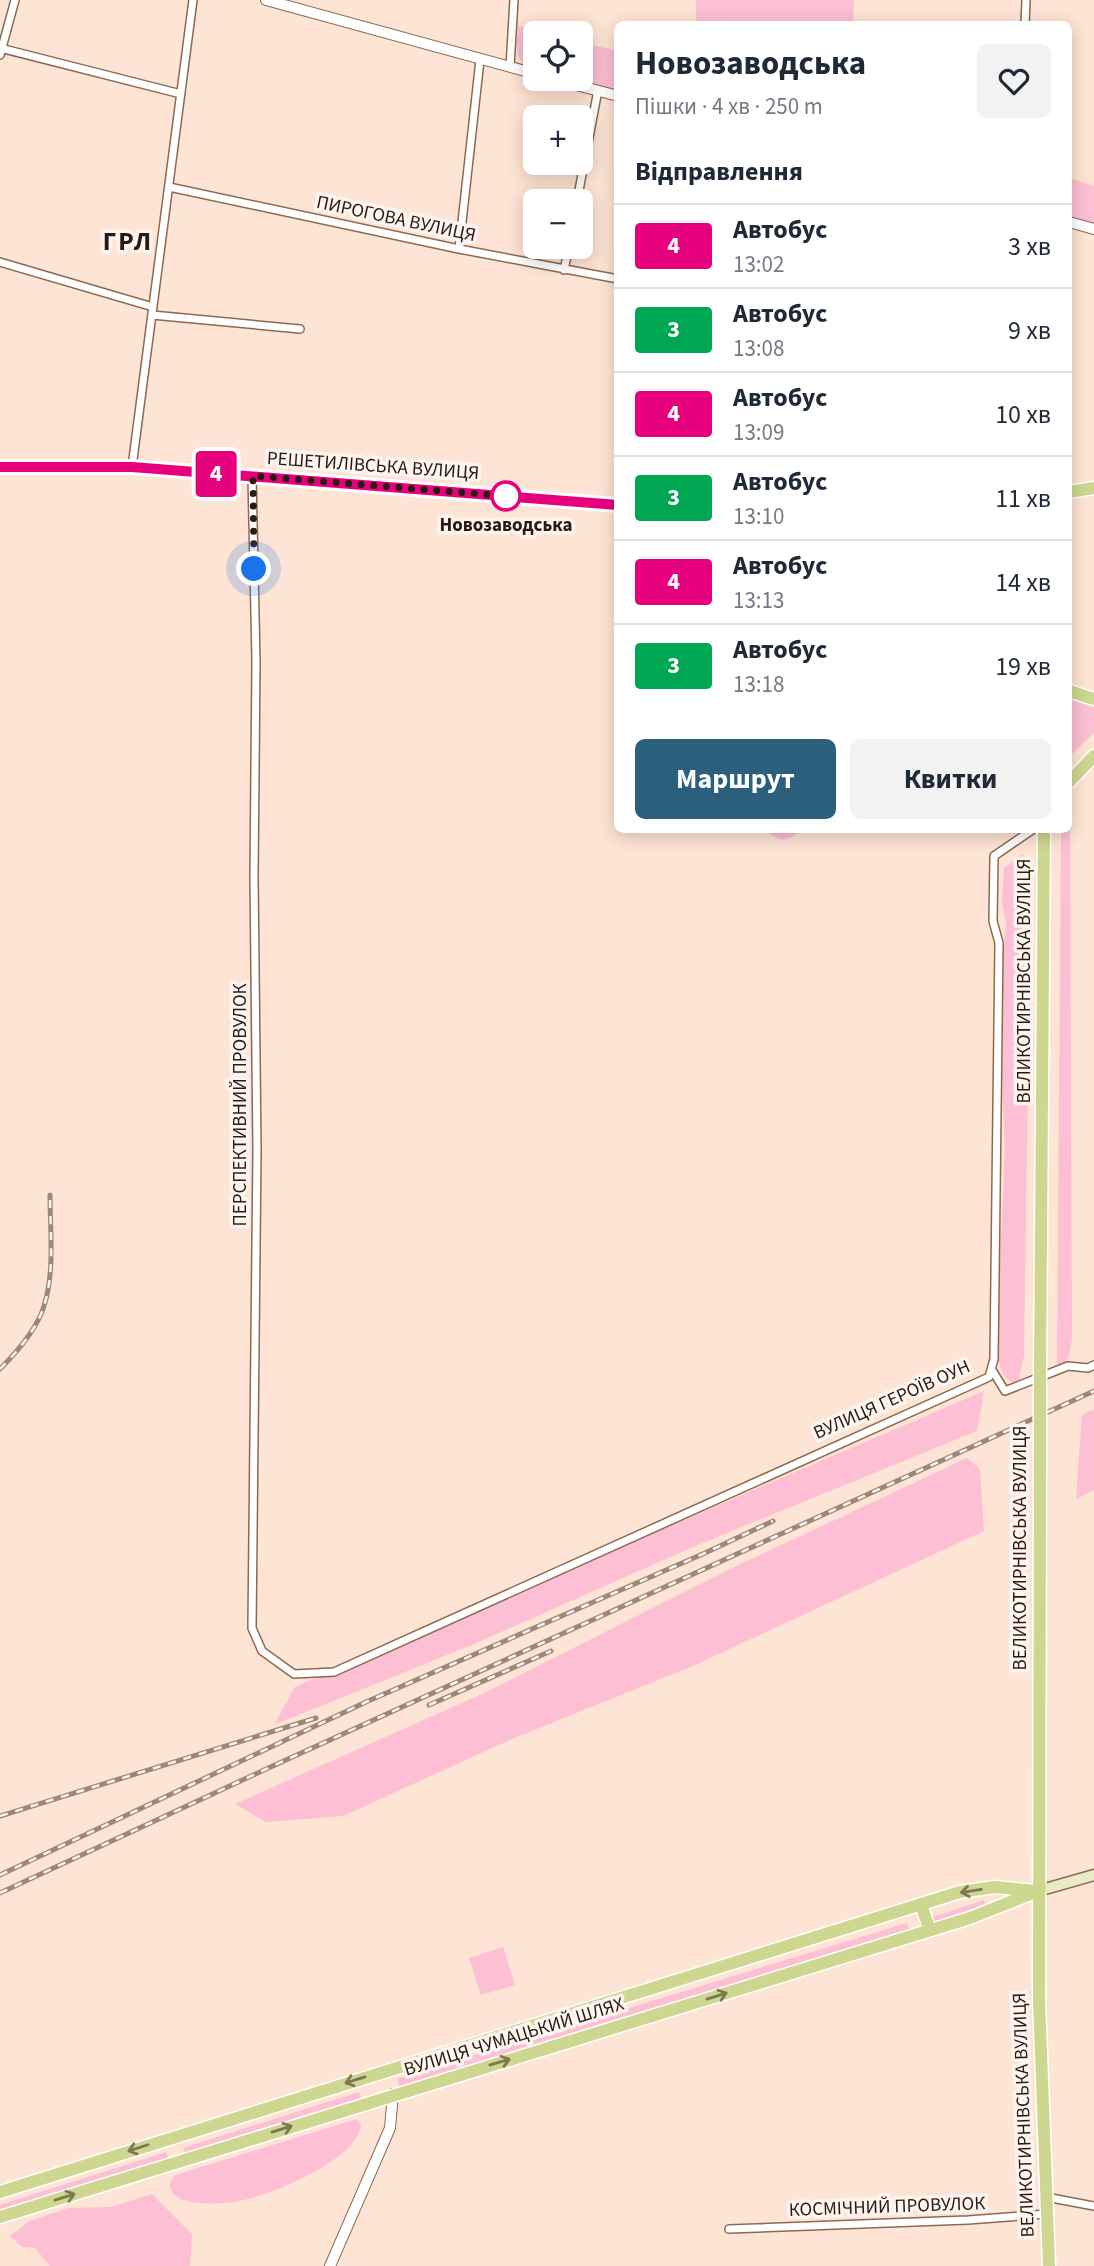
<!DOCTYPE html>
<html lang="uk">
<meta charset="utf-8">
<style>
:root{--surface:#fff;--page:#f2f2f3;--text:#1f2937;--muted:#747a83;--line:#e0e1e3;--accent:#2b5f7b}
body{margin:0;font-family:"Source Sans 3",sans-serif;background:var(--page);color:var(--text);height:100vh;display:flex;flex-direction:column;font-size:26px;white-space:nowrap}
*{box-sizing:border-box;margin:0}
p{font-size:23px;color:var(--muted)}
.icon{flex:none;width:38px;height:38px;fill:none;stroke:currentColor;stroke-width:2;stroke-linecap:round;stroke-linejoin:round}
.map{position:relative;flex:1;overflow:hidden}
.drawer{position:absolute;left:614px;top:21px;width:458px;height:812px;display:flex;flex-direction:column;background:var(--surface);border-radius:10px;box-shadow:0 4px 18px #0003}
.drawer>*{flex:none}
.badge{padding:0 14px;border-radius:5px;font-size:24px;line-height:46px}
.tools{position:absolute;left:523px;top:21px;display:grid;gap:14px}
.tools a{display:grid;place-items:center;width:70px;height:70px;border-radius:10px;background:var(--surface);box-shadow:0 4px 18px #0003;font-size:35px}
.you{position:absolute;width:35px;height:35px;margin:-18px;border:5px solid #fff;border-radius:50%;background:#1a73e8;box-shadow:0 0 0 10px #1a73e833}
.map>.badge{position:absolute;translate:-50% -50%;box-shadow:0 0 0 4px #fff}
h2{padding:0 21px;font-size:26px;line-height:63px}
.round{display:grid;place-items:center;flex:none;width:74px;height:74px;border-radius:10px;background:var(--page)}
.overview{display:flex;align-items:center;justify-content:space-between;height:119px;padding:0 21px}
h1{font-size:33px;font-weight:700;line-height:52px}
.button{display:flex;gap:14px;margin-top:auto;padding:14px 21px}
.button a{flex:1;height:80px;border-radius:10px;background:var(--accent);color:#fff;font-size:28px;font-weight:700;line-height:80px;text-align:center}
.button a+a{background:var(--page);color:var(--text)}
ul{padding:0;list-style:none}
li{display:flex;align-items:center;gap:21px;height:84px;padding:0 21px;border-top:2px solid var(--line)}
li div{flex:1}
li b{display:block;font-size:26px}
li em{font-style:normal}
li .badge{min-width:77px;font-weight:700;text-align:center}
.map>svg:first-child{display:block}
.green{fill:#fcbfd4}
.lines{fill:none;stroke-linecap:round;stroke-linejoin:round}
.minor-casing{stroke:#8e6950;stroke-width:10}
.tertiary-casing{stroke:#8e6950;stroke-width:12}
.secondary-casing{stroke:#8e6950;stroke-width:13}
.primary-casing{stroke:#fff;stroke-width:15}
.minor{stroke:#fff;stroke-width:7}
.tertiary{stroke:#fff;stroke-width:10}
.secondary{stroke:#e7ebc7;stroke-width:10}
.primary{stroke:#ced78f;stroke-width:12}
.rail-casing{stroke:#9c887a;stroke-width:5}
.rail{stroke:#fef5f0;stroke-width:2.5;stroke-dasharray:8;stroke-linecap:butt}
.primary-bridge-casing{stroke:#fff;stroke-width:15;stroke-linecap:butt}
.primary-bridge{stroke:#ced78f;stroke-width:12}
.oneway{stroke:#7c7950}
.line-casing{stroke:#fff;stroke-width:16}
.line{stroke:#e6007e;stroke-width:10}
.walk{stroke:#2a1b10;stroke-width:7;stroke-dasharray:0 12.6}
.stop-dot{fill:#fff;stroke:#e6007e;stroke-width:3.5}
.labels{text-anchor:middle;dominant-baseline:central;stroke-width:7;stroke-linejoin:round;paint-order:stroke}
.street-label{font-size:19px;fill:#2a1b10;stroke:#fef5f0}
.stop-label{font-size:19px;font-weight:bold;fill:#2a1b10;stroke:#fef5f0}
.district-label{font-size:26px;font-weight:bold;letter-spacing:2px;fill:#2a1b10;stroke:#fef5f0}
</style>
<div class="map">
<svg width="1094" height="2266" viewBox="0 0 1094 2266">
<rect width="100%" height="100%" fill="#fee4d4"/>
<!-- green -->
<path class="green" d="M696,0H854L853,24H696Z
M518,26L548,33H536L535,69C512,63 517,46 518,26Z
M581,42L618,51V93L568,79H581Z
M1069,178L1094,186V226L1069,219Z
M1069,696L1094,704V733L1071,755Z
M767,830H797L794,836C782,842 775,840 767,830Z
M1061,830H1066L1070,832L1072,1339L1069,1356L1064,1364L1057,1365Z
M1022,854L1031,862L1024,1356L1018,1383C1001,1382 999,1363 996,1349L1005,1147L1002,1088L1003,955L1006,924L1002,901L1004,868Z
M984,1391L977,1431L700,1544L474,1644L274,1725L295,1687Z
M1094,1409V1490L1076,1499L1082,1415Z
M967,1458L980,1469L984,1531L693,1666L512,1739L343,1816L266,1822L235,1804L480,1695L730,1569Z
M984,1900L986,1906L933,1924L930,1918Z
M907,1923L910,1931L399,2087L397,2079Z
M503,1947L515,1985L481,1995L469,1958Z
M359,2092L361,2099L186,2155L183,2148Z
M357,2119L361,2124C359,2159 274,2194 243,2200C226,2204 196,2206 179,2198C174,2196 172,2191 169,2186L175,2175Z
M166,2152L169,2159L0,2212V2205Z
M152,2194L192,2234L190,2266H50L35,2248L22,2247L10,2236L30,2221L68,2208L111,2207Z"/>
<g class="lines">
<defs>
<path id="minor" d="M1025,24L1026,0
M0,48L181,94
M0,55L15,0
M510,67L514,0
M169,187L459,249L618,279
M577,201L598,90
M459,249L480,60
M0,262L153,307
M564,270L569,247
M152,315L300,329
M132,467L193,0
M252,476L256,661L254,877L257,1150L252,1628L262,1651L294,1674L334,1672L989,1377L994,1359L999,943L993,921L994,856L1032,830
M992,1370L1005,1391L1068,1366L1088,1368L1094,1365
M1046,2197L1094,2206
M729,2229L968,2220L1047,2214"/>
<path id="tertiary" d="M266,0L536,74
M554,79L618,96
M1069,222L1094,229
M0,467H132L618,505
M330,2266L390,2128L393,2094"/>
<path id="secondary" d="M1038,1891L1094,1875"/>
<path id="primary" d="M1069,492L1094,488
M1069,691L1094,699
M1069,782L1094,756
M1040,1371L1044,830
M1040,1448L1039,2000L1049,2266
M921,1905L930,1930
M0,2192L960,1892L995,1887L1035,1891
M0,2217L970,1918L1038,1891"/>
</defs>
<!-- minor casing -->
<use href="#minor" class="minor-casing"/>
<!-- tertiary casing -->
<use href="#tertiary" class="tertiary-casing"/>
<!-- secondary casing -->
<use href="#secondary" class="secondary-casing"/>
<!-- primary casing -->
<use href="#primary" class="primary-casing"/>
<!-- minor -->
<use href="#minor" class="minor"/>
<!-- tertiary -->
<use href="#tertiary" class="tertiary"/>
<!-- secondary -->
<use href="#secondary" class="secondary"/>
<!-- primary -->
<use href="#primary" class="primary"/>
<defs>
<path id="rail" d="M0,1369C17,1352 37,1329 44,1306C55,1272 50,1230 50,1195
M429,1705L551,1651
M0,1816L316,1718
M0,1875L366,1702L705,1553L773,1521
M0,1893L264,1770L1094,1391"/>
</defs>
<!-- rail casing -->
<use href="#rail" class="rail-casing"/>
<!-- rail -->
<use href="#rail" class="rail"/>
<defs>
<path id="primary-bridge" d="M1040,1371V1448"/>
</defs>
<!-- primary-bridge casing -->
<use href="#primary-bridge" class="primary-bridge-casing"/>
<!-- primary-bridge -->
<use href="#primary-bridge" class="primary-bridge"/>
</g>
<!-- one-way arrows -->
<defs><path id="oneway-shaft" d="M-6 0H5M1.5-3L5.5 0L1.5 3" fill="none" stroke-width="1.6" stroke-linecap="round" stroke-linejoin="round" transform="scale(1.75)"/></defs>
<g class="oneway">
<use href="#oneway-shaft" transform="translate(971 1891) rotate(171)"/>
<use href="#oneway-shaft" transform="translate(717 1996) rotate(-17)"/>
<use href="#oneway-shaft" transform="translate(500 2062) rotate(-16)"/>
<use href="#oneway-shaft" transform="translate(355 2080) rotate(163)"/>
<use href="#oneway-shaft" transform="translate(282 2129) rotate(-17)"/>
<use href="#oneway-shaft" transform="translate(138 2148) rotate(162)"/>
<use href="#oneway-shaft" transform="translate(65 2197) rotate(-17)"/>
</g>
<g class="lines">
<defs>
<path id="line" d="M0,467H132L618,505"/>
</defs>
<!-- line casing -->
<use href="#line" class="line-casing"/>
<!-- line -->
<use href="#line" class="line"/>
<!-- walk -->
<path class="walk" d="M254,569L253,476L506,496"/>
</g>
<!-- markers -->
<circle class="stop-dot" cx="506" cy="496" r="14"/>
<g class="labels">
<!-- street labels -->
<g class="street-label">
<text transform="translate(396 219) rotate(12)">ПИРОГОВА ВУЛИЦЯ</text>
<text transform="translate(373 466) rotate(4)">РЕШЕТИЛІВСЬКА ВУЛИЦЯ</text>
<text transform="translate(1024 981) rotate(-90)">ВЕЛИКОТИРНІВСЬКА ВУЛИЦЯ</text>
<text transform="translate(240 1105) rotate(-90)">ПЕРСПЕКТИВНИЙ ПРОВУЛОК</text>
<text transform="translate(892 1400) rotate(-24)">ВУЛИЦЯ ГЕРОЇВ ОУН</text>
<text transform="translate(1020 1548) rotate(-90)">ВЕЛИКОТИРНІВСЬКА ВУЛИЦЯ</text>
<text transform="translate(514 2037) rotate(-17)">ВУЛИЦЯ ЧУМАЦЬКИЙ ШЛЯХ</text>
<text transform="translate(1024 2115) rotate(-92)">ВЕЛИКОТИРНІВСЬКА ВУЛИЦЯ</text>
<text transform="translate(887 2207) rotate(-2)">КОСМІЧНИЙ ПРОВУЛОК</text>
</g>
<!-- stop labels -->
<g class="stop-label">
<text x="506" y="525">Новозаводська</text>
</g>
<!-- district labels -->
<g class="district-label">
<text x="128" y="241">ГРЛ</text>
</g>
</g>
</svg>
<div class="tools">
<a><svg class="icon" aria-label="locate" viewBox="0 0 24 24"><circle cx="12" cy="12" r="6"/><path d="M12 2v4M12 18v4M2 12h4M18 12h4"/></svg></a>
<a>+</a>
<a>−</a>
</div>
<div class="you" style="left:254px;top:569px"></div>
<b class="badge" style="left:216px;top:474px;background:#e6007e;color:#fff">4</b>
<section class="drawer">
<div class="overview"><div><h1>Новозаводська</h1><p>Пішки · 4 хв · 250 m</p></div><a class="round"><svg class="icon" aria-label="heart" viewBox="0 0 24 24"><path d="M12 20l-8-8c-3-5 5-10 8-4 3-6 11-1 8 4z"/></svg></a></div>
<h2>Відправлення</h2>
<ul>
<li><span class="badge" style="background:#e6007e;color:#fff">4</span><div><b>Автобус</b><p>13:02</p></div><em>3 хв</em></li>
<li><span class="badge" style="background:#00a651;color:#fff">3</span><div><b>Автобус</b><p>13:08</p></div><em>9 хв</em></li>
<li><span class="badge" style="background:#e6007e;color:#fff">4</span><div><b>Автобус</b><p>13:09</p></div><em>10 хв</em></li>
<li><span class="badge" style="background:#00a651;color:#fff">3</span><div><b>Автобус</b><p>13:10</p></div><em>11 хв</em></li>
<li><span class="badge" style="background:#e6007e;color:#fff">4</span><div><b>Автобус</b><p>13:13</p></div><em>14 хв</em></li>
<li><span class="badge" style="background:#00a651;color:#fff">3</span><div><b>Автобус</b><p>13:18</p></div><em>19 хв</em></li>
</ul>
<div class="button"><a>Маршрут</a><a>Квитки</a></div>
</section>
</div>
